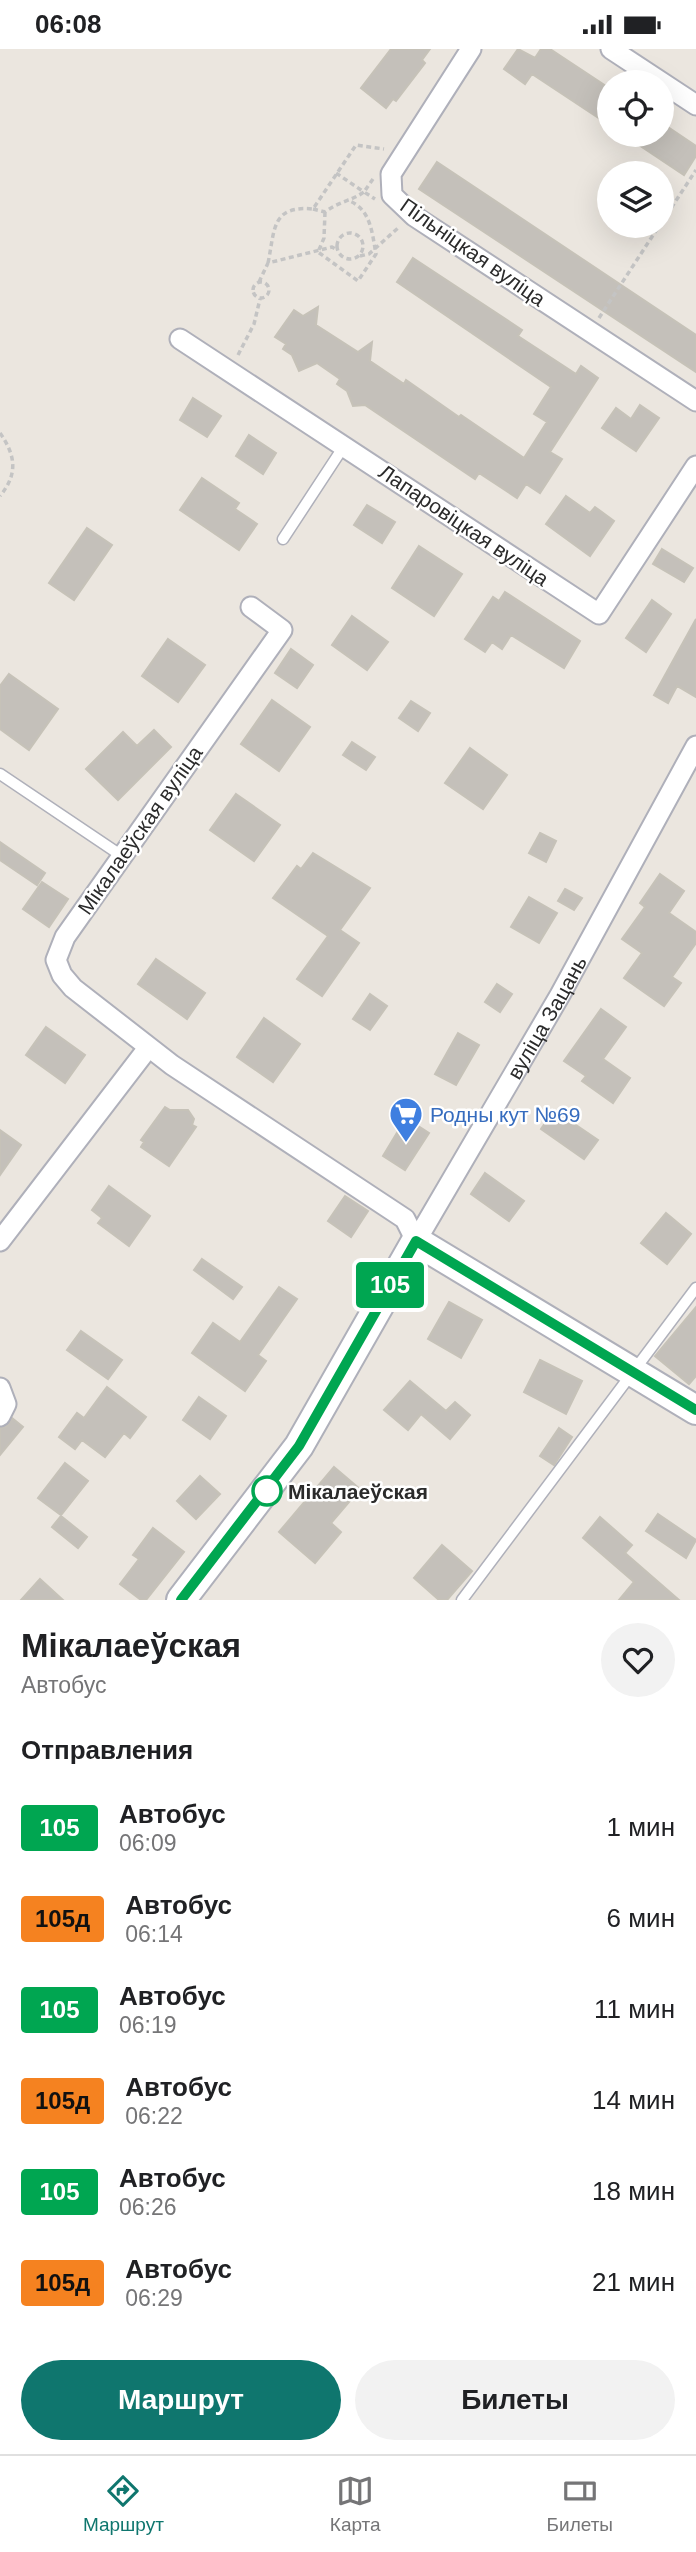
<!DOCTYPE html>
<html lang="ru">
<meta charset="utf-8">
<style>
:root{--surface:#fff;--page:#f2f2f2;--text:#202124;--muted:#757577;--line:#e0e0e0;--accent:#0f766e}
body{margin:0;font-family:Helvetica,sans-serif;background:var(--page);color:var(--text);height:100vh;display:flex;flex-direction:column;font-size:26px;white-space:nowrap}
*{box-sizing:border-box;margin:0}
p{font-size:23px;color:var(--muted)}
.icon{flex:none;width:38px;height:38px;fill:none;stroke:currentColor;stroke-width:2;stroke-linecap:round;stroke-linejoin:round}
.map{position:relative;height:1551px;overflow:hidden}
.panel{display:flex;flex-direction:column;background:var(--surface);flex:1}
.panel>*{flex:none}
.badge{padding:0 14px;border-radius:5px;font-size:24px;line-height:46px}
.buttons{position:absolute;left:597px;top:21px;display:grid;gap:14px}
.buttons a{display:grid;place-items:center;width:77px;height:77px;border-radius:50%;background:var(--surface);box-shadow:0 7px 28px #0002;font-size:35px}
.map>.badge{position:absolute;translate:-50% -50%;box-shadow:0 0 0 4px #fff}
h2{padding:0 21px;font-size:26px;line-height:63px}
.round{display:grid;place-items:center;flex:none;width:74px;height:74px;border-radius:37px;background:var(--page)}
.head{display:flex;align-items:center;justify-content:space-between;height:119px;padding:0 21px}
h1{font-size:33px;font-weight:700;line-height:52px}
.cta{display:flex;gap:14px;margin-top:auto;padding:14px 21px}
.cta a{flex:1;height:80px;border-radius:42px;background:var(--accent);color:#fff;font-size:28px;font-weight:700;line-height:80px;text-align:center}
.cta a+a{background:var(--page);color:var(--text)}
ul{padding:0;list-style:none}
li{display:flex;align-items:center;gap:21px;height:91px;padding:0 21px}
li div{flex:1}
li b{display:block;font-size:26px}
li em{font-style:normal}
li .badge{min-width:77px;font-weight:700;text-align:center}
.status{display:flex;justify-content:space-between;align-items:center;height:49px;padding:0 35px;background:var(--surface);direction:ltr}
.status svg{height:19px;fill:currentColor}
.dock{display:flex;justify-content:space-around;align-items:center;height:98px;border-top:2px solid var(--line);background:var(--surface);font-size:19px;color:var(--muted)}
.dock a{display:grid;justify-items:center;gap:4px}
.dock .on{color:var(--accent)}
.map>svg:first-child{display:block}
.building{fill:#c4c0ba;stroke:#c6c2b8;stroke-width:2}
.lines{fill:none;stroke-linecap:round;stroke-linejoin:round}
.lane-casing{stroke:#afb0ba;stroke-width:13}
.street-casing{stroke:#afb0ba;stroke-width:23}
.secondary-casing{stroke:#afb0ba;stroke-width:32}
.path{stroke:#c4c4c4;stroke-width:3.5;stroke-dasharray:5 3.5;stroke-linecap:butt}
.lane{stroke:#fff;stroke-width:10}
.street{stroke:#fff;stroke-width:19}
.secondary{stroke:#fff;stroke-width:28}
.line-casing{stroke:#fff;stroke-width:16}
.line{stroke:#00a651;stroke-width:10}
.stop-dot{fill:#fff;stroke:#00a651;stroke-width:3.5}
.labels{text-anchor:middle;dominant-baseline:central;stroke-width:5;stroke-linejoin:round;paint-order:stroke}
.street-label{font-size:21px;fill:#2b2b2b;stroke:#fff}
.shop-label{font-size:21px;fill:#366cbe;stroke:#fff;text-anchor:start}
.stop-label{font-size:21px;font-weight:bold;fill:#2b2b2b;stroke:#fff;text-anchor:start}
</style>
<div class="status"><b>06:08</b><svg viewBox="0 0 49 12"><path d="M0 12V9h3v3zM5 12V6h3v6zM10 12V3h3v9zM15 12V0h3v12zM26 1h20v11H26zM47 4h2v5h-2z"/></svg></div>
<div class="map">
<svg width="696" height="1551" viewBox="0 0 696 1551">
<rect width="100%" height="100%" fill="#ebe6df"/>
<!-- building -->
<path class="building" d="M391,0H430L422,11L425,14L396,52L393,50L386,59L361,39Z
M518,0L535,9L541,0H550L609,39V76L532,25L525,35L504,20Z
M662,74L696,97V107L684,126L624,86H662Z
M437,113L696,286V323L419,140Z
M413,209L522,281L518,287L576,325L581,317L598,329L550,403L562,410L540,444L526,435L517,449L479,424L475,430L365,356L353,357L347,342L337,335L340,330L317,314L299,322L292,306L283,300L286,295L275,288L294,261L303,267L318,258L316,276L358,303L372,293L370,312L404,335L406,331L459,368L461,366L524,409L547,373L534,365L551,338L397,233Z
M193,349L221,367L207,388L180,371Z
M640,356L659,369L636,402L602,379L616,359L631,370Z
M249,386L276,404L263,425L236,407Z
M202,429L239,454L235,460L257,475L239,501L180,461Z
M566,447L590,464L595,458L614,472L590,507L546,475Z
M367,456L395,473L382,494L354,476Z
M87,479L112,496L74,551L49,534Z
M419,497L462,525L434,567L392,539Z
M662,500L693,519L684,533L653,515Z
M505,543L580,592L564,619L511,586L502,600L492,593L485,603L465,590L493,548L499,552Z
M652,551L671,565L646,603L626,589Z
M352,567L388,593L367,621L332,596Z
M696,570V648L677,637L668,654L654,646Z
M168,590L205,616L178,653L142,627Z
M291,600L313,616L297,639L275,624Z
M9,625L58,660L29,701L0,680V637Z
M272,651L310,678L279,722L241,695Z
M411,652L430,664L418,682L399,669Z
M154,681L171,698L118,751L86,720L123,683L137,697Z
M352,693L375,708L366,721L343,706Z
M470,699L507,726L483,760L445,734Z
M236,745L280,776L254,812L210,781Z
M540,784L556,792L546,813L529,804Z
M0,793L45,824L37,836L0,811Z
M313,804L370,839L340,881L359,894L322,947L297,930L328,887L273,849L297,817L301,820Z
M660,825L684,842L669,864L696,883V894L672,928L681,934L664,957L624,929L642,904L622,890L645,858L640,854Z
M42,833L68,850L49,878L23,860Z
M565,840L582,849L574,861L558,852Z
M529,848L557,864L539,894L511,878Z
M156,910L205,944L187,970L138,935Z
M497,935L512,945L500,963L485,953Z
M370,945L387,957L370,981L353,970Z
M601,960L626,978L603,1010L630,1029L613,1054L582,1032L586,1027L564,1012Z
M264,969L300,995L273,1033L237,1008Z
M46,978L85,1006L65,1034L26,1006Z
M458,984L479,996L456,1036L435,1025Z
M165,1058L170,1061H188L194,1070L192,1076L196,1078L169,1117L141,1098L144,1093L141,1091Z
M554,1061L598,1091L584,1110L541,1080Z
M406,1069L429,1084L405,1121L383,1107Z
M0,1081L21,1096L0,1126Z
M485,1124L524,1152L509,1172L471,1145Z
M109,1137L150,1167L129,1197L98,1174L102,1169L92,1161Z
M345,1147L368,1162L351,1188L328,1172Z
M666,1164L691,1185L667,1215L641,1194Z
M202,1210L242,1238L233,1250L194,1221Z
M279,1238L297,1250L258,1306L266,1312L245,1342L192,1304L213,1274L240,1293Z
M449,1253L482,1271L461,1309L428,1290Z
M696,1258V1327L689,1335L655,1307Z
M81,1282L122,1311L108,1330L67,1301Z
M540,1311L582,1332L566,1365L524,1343Z
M410,1332L446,1362L455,1353L470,1366L450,1390L421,1365L408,1381L384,1361Z
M107,1338L146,1368L130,1389L124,1384L105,1408L82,1391L75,1400L59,1388L77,1364L84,1369Z
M199,1348L226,1367L210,1390L183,1371Z
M12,1369L23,1378L0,1406V1379L7,1377Z
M559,1379L572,1388L554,1416L540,1407Z
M65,1414L88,1432L61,1466L38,1449Z
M334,1418L360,1440L331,1474L341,1483L315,1514L279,1483Z
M200,1427L220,1445L196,1470L177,1452Z
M658,1465L696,1491L686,1509L646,1482Z
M61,1467L87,1488L78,1499L52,1478Z
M600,1468L632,1496L625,1504L679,1551H619L634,1533L583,1489Z
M153,1479L184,1503L146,1551H141L120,1535L139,1510L133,1506Z
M442,1496L472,1522L447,1551H439L414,1529Z
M40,1530L63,1551H21Z"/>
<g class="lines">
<defs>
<path id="lane" d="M283,490L344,397
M0,725L122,807
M462,1551L696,1239"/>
<g id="street">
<path d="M471,0L391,125L392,146L414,167L696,352"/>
<path d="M611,0L696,56"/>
<path d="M180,290L599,565L696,417"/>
<path d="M251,558L282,581L65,888L56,911L62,926L73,939L172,1016L405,1170L416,1192"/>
<path d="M0,1192L148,999"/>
<path id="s1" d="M416,1192L560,946L696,697"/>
<path d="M0,1339L6,1355L0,1367"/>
</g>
<path id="secondary" d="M181,1551L299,1397L416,1192L696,1361"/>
</defs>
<!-- lane casing -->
<use href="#lane" class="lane-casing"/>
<!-- street casing -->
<use href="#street" class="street-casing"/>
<!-- secondary casing -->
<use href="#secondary" class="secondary-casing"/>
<!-- path -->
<path class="path" d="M373,130L364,143L375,150
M313,160L325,163C338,153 351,152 364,143L336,124
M325,163L324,189L318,203L358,232L376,205C372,184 371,159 347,151
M662,173L696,121
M337 197a13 13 0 1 1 26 0a13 13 0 1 1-26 0Z
M360,207L369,205L398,179
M268,214C275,181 271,156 313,160L356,96L384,100
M253 241a8 8 0 1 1 16 0a8 8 0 1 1-16 0Z
M259,233L268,214L332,198L337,201
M599,269L659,177
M238,306L254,275L260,250
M0,384C16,407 18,425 0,447"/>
<!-- lane -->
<use href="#lane" class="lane"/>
<!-- street -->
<use href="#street" class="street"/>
<!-- secondary -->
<use href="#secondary" class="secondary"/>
</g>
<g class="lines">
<defs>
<path id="line" d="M181,1551L299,1397L416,1192L696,1361"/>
</defs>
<!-- line casing -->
<use href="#line" class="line-casing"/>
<!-- line -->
<use href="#line" class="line"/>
</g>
<!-- icons -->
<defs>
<symbol id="supermarket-pin" viewBox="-11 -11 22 30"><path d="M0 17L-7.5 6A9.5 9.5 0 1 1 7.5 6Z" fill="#3f7fe0" stroke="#fff"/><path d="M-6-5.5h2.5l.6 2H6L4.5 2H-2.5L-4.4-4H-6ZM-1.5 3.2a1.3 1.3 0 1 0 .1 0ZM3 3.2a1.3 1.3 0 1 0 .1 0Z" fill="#fff"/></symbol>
</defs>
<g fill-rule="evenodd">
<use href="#supermarket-pin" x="387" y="1046" width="38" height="52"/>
</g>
<!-- markers -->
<circle class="stop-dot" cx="267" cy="1442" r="14"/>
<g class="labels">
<!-- street labels -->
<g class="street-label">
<text transform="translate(473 203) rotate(35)">Пільніцкая вуліца</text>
<text transform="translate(464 476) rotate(34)">Лапаровіцкая вуліца</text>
<text transform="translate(140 781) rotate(-55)">Мікалаеўская вуліца</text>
<text stroke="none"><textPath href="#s1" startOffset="259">вуліца Зацань</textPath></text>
</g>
<!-- shop labels -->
<g class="shop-label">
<text x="430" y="1065">Родны кут №69</text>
</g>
<!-- stop labels -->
<g class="stop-label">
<text x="288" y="1442">Мікалаеўская</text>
</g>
</g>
</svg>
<div class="buttons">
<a><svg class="icon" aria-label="locate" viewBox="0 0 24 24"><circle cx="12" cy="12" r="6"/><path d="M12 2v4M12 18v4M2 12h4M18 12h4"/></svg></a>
<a><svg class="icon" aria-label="layers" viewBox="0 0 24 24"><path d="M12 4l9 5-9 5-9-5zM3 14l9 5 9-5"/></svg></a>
</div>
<b class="badge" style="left:390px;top:1236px;background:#00a651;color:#fff">105</b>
</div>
<section class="panel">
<div class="head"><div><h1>Мікалаеўская</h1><p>Автобус</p></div><a class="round"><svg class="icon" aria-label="heart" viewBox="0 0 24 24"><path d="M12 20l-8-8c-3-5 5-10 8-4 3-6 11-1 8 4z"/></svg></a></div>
<h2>Отправления</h2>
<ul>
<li><span class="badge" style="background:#00a651;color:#fff">105</span><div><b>Автобус</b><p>06:09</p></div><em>1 мин</em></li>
<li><span class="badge" style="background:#f58220;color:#111">105д</span><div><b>Автобус</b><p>06:14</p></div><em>6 мин</em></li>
<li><span class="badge" style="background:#00a651;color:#fff">105</span><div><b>Автобус</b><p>06:19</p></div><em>11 мин</em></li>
<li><span class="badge" style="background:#f58220;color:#111">105д</span><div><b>Автобус</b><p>06:22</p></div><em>14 мин</em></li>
<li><span class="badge" style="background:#00a651;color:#fff">105</span><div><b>Автобус</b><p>06:26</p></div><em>18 мин</em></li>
<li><span class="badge" style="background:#f58220;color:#111">105д</span><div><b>Автобус</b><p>06:29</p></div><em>21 мин</em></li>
</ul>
<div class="cta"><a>Маршрут</a><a>Билеты</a></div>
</section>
<nav class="dock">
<a class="on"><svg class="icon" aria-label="directions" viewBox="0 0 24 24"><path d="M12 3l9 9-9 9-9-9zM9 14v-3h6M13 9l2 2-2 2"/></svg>Маршрут</a>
<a><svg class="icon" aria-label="map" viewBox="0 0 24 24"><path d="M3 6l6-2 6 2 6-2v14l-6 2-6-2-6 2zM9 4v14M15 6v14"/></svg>Карта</a>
<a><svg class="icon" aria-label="tickets" viewBox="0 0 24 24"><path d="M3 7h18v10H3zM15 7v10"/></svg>Билеты</a>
</nav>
